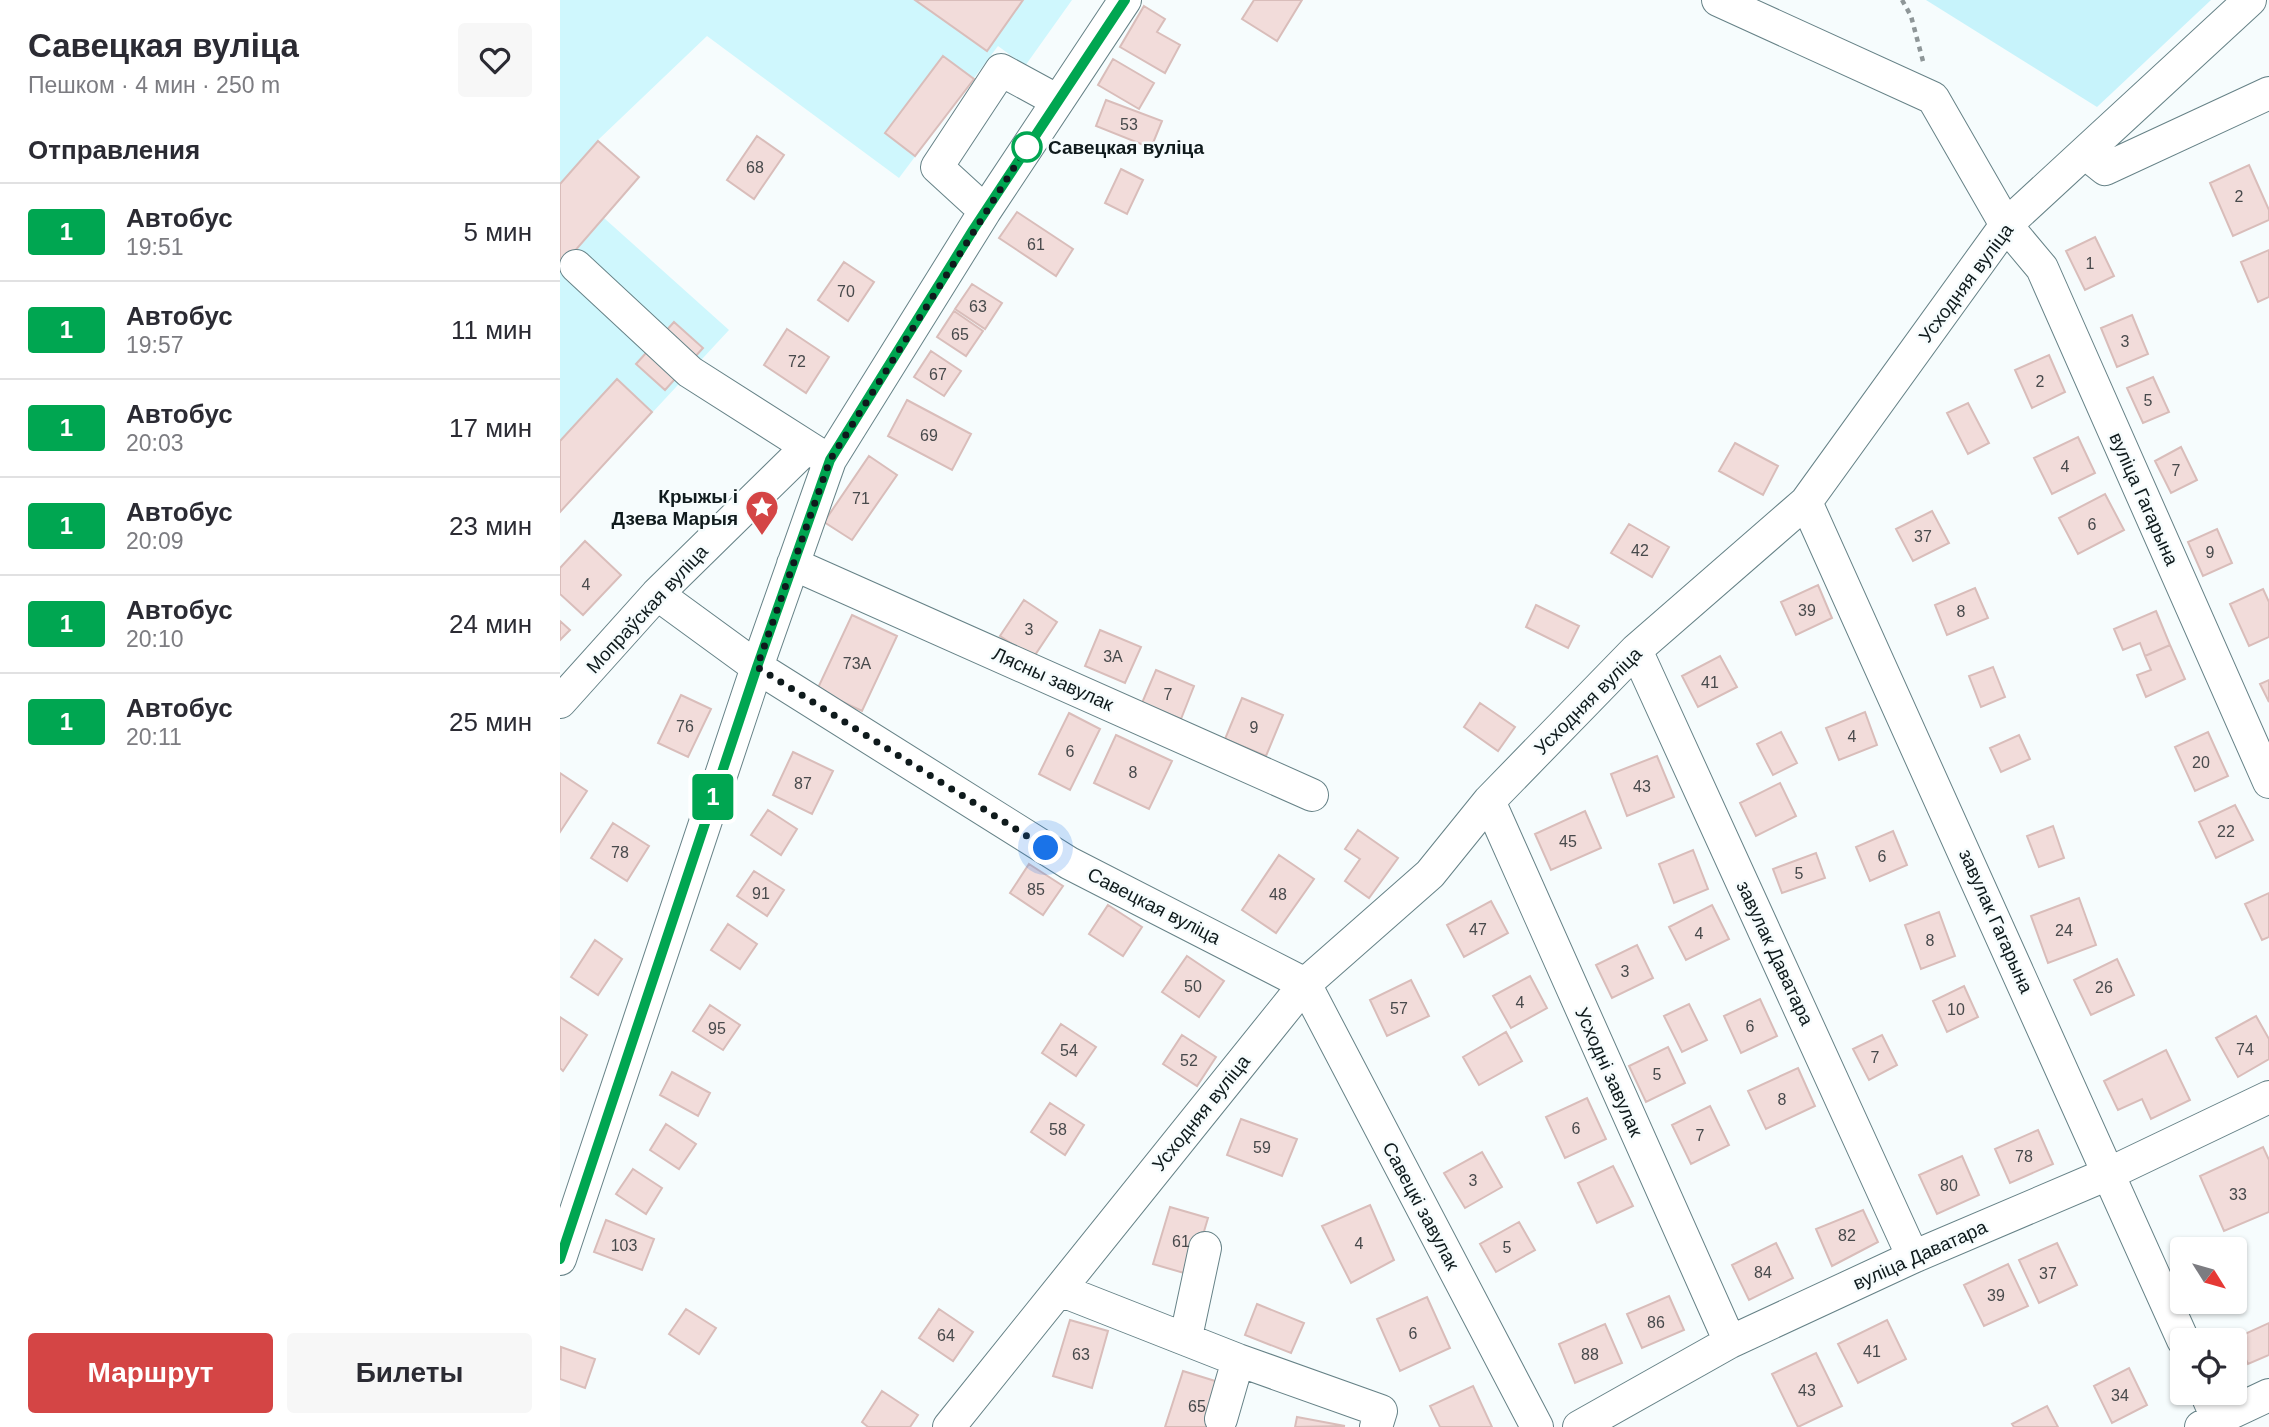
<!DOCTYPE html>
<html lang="ru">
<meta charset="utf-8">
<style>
:root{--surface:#fff;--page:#f7f7f7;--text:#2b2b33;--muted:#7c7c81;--line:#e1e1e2;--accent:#d44545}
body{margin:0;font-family:Arial,sans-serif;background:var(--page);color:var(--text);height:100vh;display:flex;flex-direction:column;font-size:26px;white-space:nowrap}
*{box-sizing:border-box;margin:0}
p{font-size:23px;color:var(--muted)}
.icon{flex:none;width:38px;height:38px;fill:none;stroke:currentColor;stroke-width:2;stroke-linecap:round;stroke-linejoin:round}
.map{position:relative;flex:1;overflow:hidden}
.side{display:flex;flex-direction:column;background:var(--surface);width:560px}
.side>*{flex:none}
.badge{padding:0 14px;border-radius:5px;font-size:24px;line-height:46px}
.needle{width:46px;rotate:127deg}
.buttons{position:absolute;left:1610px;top:1237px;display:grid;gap:14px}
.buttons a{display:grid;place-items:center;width:77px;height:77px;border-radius:7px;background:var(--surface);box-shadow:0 2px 5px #0004;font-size:35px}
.you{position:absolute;width:35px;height:35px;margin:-18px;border:5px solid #fff;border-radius:50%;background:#1a73e8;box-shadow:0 0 0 10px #1a73e833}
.map>.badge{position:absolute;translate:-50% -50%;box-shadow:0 0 0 4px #fff}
h2{padding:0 28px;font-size:26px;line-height:63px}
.round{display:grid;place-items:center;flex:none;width:74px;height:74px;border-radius:7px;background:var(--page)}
.overview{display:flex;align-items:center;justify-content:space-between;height:119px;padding:0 28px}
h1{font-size:33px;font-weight:700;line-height:52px}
.action{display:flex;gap:14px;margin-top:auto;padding:14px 28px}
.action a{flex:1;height:80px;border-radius:7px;background:var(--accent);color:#fff;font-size:28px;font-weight:700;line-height:80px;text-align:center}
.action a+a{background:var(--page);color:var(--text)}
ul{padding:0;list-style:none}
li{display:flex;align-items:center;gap:21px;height:98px;padding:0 28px;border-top:2px solid var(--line)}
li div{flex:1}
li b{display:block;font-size:26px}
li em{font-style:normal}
li .badge{min-width:77px;font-weight:700;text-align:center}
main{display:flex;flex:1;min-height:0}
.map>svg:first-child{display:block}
.built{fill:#cff7fd}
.green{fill:#c7f3fb}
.building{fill:#f2dcda;stroke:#d9bdba;stroke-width:2}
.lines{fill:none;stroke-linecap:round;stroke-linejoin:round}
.minor-casing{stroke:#668287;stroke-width:34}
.path{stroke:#8e9698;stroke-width:4.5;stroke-dasharray:5 5;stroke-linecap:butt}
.minor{stroke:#fff;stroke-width:32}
.line-casing{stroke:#fff;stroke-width:16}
.line{stroke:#00a651;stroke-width:10}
.walk{stroke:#0f1a1c;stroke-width:7;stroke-dasharray:0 12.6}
.stop-dot{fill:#fff;stroke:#00a651;stroke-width:3.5}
.labels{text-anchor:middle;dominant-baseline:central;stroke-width:5;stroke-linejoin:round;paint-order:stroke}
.number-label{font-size:16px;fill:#484a4c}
.stop-label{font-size:19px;font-weight:bold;fill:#0f1a1c;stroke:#f6fcfd;text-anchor:start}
.street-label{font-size:19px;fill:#0f1a1c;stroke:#f6fcfd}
.poi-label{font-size:19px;font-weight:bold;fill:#0f1a1c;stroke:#f6fcfd;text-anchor:end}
</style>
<main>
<section class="side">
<div class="overview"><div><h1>Савецкая вуліца</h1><p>Пешком · 4 мин · 250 m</p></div><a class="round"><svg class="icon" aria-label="heart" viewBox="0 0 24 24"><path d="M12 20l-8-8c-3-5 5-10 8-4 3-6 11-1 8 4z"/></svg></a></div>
<h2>Отправления</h2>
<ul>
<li><span class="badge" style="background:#00a651;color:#fff">1</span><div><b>Автобус</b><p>19:51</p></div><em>5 мин</em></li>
<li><span class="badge" style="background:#00a651;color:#fff">1</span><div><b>Автобус</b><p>19:57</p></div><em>11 мин</em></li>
<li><span class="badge" style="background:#00a651;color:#fff">1</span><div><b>Автобус</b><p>20:03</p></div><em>17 мин</em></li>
<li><span class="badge" style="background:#00a651;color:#fff">1</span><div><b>Автобус</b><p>20:09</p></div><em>23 мин</em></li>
<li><span class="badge" style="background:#00a651;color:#fff">1</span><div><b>Автобус</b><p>20:10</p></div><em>24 мин</em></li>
<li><span class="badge" style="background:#00a651;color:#fff">1</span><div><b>Автобус</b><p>20:11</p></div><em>25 мин</em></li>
</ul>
<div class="action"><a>Маршрут</a><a>Билеты</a></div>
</section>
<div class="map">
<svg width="1709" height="1427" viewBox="0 0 1709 1427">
<rect width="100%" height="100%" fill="#f6fcfd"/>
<!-- built -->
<path class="built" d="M0,0H512L465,66L438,46L339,178L147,36L38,140L79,177L44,218L169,330L0,512Z"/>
<!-- green -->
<path class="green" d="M1366,0H1651L1537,107Z"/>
<!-- building -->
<path class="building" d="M355,0H463L427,51Z
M694,0H742L717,41L682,19Z
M584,6L605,19L597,32L620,45L605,73L560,47Z
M383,56L414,79L355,156L325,133Z
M553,59L594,83L579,109L538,85Z
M546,100L602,121L591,148L536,126Z
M197,136L224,155L194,199L167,180Z
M38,141L79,177L0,268V184Z
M1689,165L1709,210V220L1673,236L1650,183Z
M561,169L583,180L567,214L545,203Z
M457,212L513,249L496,276L439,238Z
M1535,237L1554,276L1525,290L1506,251Z
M1709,250V297L1698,302L1681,262Z
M284,262L314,282L288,321L258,300Z
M412,284L442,303L425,329L395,309Z
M394,311L423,331L406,356L377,337Z
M1572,315L1588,354L1557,367L1541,328Z
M114,322L143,348L105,390L76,364Z
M227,329L269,357L246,393L204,365Z
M371,351L401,371L384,396L354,377Z
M1489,355L1505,392L1472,408L1455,370Z
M1593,377L1609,412L1583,423L1567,388Z
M57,379L92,412L0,512V441Z
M347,400L411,434L392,470L328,436Z
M1408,403L1429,443L1408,454L1387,413Z
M1518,437L1535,473L1492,494L1474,458Z
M1175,443L1218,466L1203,495L1159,471Z
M1621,447L1637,480L1611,493L1595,461Z
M309,456L337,475L292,540L264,522Z
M1545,494L1564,530L1518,554L1499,518Z
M1372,511L1389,543L1353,561L1336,529Z
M1069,524L1109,547L1092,577L1051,553Z
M1657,529L1672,563L1643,576L1628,542Z
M25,541L61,575L23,615L0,594V568Z
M1258,585L1272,618L1236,635L1221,602Z
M1415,588L1428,618L1387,635L1375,605Z
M1703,589L1709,602V637L1689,646L1670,604Z
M464,600L497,622L473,658L440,636Z
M976,605L1019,626L1008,648L966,627Z
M1596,611L1610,645L1585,656L1580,643L1563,650L1554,629Z
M292,615L337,636L302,711L257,690Z
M0,621L10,630L0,640Z
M540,630L581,647L565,683L525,666Z
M1610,645L1625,679L1586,697L1577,675L1591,670L1585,656Z
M1160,656L1177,687L1138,707L1122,676Z
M1433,667L1445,697L1421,707L1409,676Z
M596,670L634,686L621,719L582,703Z
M1709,680V702L1700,684Z
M121,695L151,709L128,757L98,743Z
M682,698L723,715L706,756L665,739Z
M920,703L955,727L938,751L904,727Z
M1305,712L1317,745L1279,760L1266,728Z
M509,713L540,729L510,790L479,774Z
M1221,732L1237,763L1213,775L1197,744Z
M1648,732L1668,776L1635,791L1615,747Z
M556,735L612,761L589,809L534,783Z
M1459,735L1470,759L1441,772L1430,748Z
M233,752L273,771L252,814L213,795Z
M1097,756L1114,797L1067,816L1051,774Z
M0,773L27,791L0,832Z
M1220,783L1236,816L1196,836L1180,803Z
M1675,805L1693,840L1656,858L1639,822Z
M208,810L237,829L221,855L191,835Z
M1025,811L1041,848L991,870L975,834Z
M53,823L89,846L67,881L31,858Z
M1493,826L1504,858L1479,867L1467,836Z
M798,830L838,858L809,898L785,881L800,859L785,849Z
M1333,831L1347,865L1310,881L1296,847Z
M1133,850L1148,889L1114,903L1099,864Z
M1256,853L1265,878L1222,893L1213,869Z
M719,855L754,879L716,933L682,910Z
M469,864L503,886L483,915L450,893Z
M194,871L224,890L207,916L177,896Z
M1709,893V937L1702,940L1685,904Z
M1519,898L1536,945L1488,963L1471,916Z
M931,901L948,933L904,957L887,925Z
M548,905L582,927L563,956L529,934Z
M1152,905L1169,939L1126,960L1109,927Z
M1379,912L1395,956L1361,969L1345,925Z
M168,924L197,944L180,969L151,950Z
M35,940L62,959L38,995L11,977Z
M1077,945L1093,978L1052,998L1036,965Z
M627,956L664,981L639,1017L602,992Z
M1557,959L1574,995L1531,1015L1514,980Z
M970,976L987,1008L951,1028L933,996Z
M851,980L869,1016L827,1036L810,1000Z
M1404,986L1418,1017L1387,1032L1373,1001Z
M1200,999L1217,1036L1181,1053L1164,1016Z
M1129,1004L1147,1040L1122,1052L1104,1016Z
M150,1005L180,1025L163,1050L133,1031Z
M1696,1016L1709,1039V1059L1678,1077L1656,1038Z
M0,1017L27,1035L3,1071L0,1068Z
M501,1024L536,1047L516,1076L482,1053Z
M946,1032L962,1061L919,1085L903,1057Z
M622,1035L656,1057L637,1086L603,1064Z
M1322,1035L1337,1065L1309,1080L1293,1049Z
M1108,1047L1125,1083L1086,1102L1069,1066Z
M1606,1050L1630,1100L1591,1119L1582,1099L1558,1110L1544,1081Z
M1238,1068L1255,1106L1206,1129L1188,1091Z
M112,1072L150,1093L138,1116L100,1095Z
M1027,1098L1046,1139L1005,1158L986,1117Z
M490,1103L524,1125L505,1155L471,1132Z
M1150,1106L1169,1145L1131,1164L1112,1125Z
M681,1119L737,1139L722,1176L667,1155Z
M106,1124L136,1144L119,1169L90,1150Z
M1478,1130L1493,1164L1450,1183L1435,1149Z
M1703,1147L1709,1160V1212L1664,1231L1640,1176Z
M922,1152L942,1187L905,1208L884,1173Z
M1402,1156L1419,1195L1377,1214L1359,1175Z
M1053,1166L1073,1206L1037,1223L1018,1183Z
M73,1169L102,1188L86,1214L56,1194Z
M810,1205L834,1260L791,1283L762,1226Z
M610,1207L648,1218L631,1275L593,1264Z
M1303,1210L1318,1242L1272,1266L1256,1229Z
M46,1220L94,1239L82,1270L34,1252Z
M959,1222L975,1250L936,1272L920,1244Z
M1216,1243L1233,1278L1189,1300L1172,1265Z
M1497,1243L1517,1285L1479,1303L1459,1260Z
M1448,1264L1468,1306L1424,1326L1404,1285Z
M1109,1296L1124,1330L1082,1348L1067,1314Z
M867,1297L890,1348L840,1371L817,1319Z
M697,1304L744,1323L731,1353L685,1335Z
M126,1309L156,1328L139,1354L109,1334Z
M379,1309L413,1332L393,1361L359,1338Z
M510,1320L548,1331L532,1388L493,1376Z
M1327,1320L1346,1359L1298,1383L1278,1344Z
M1709,1323V1355L1688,1364L1676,1338Z
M1045,1324L1062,1363L1015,1383L999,1344Z
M1,1347L35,1359L25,1388L0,1379Z
M1256,1353L1282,1406L1238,1427L1212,1374Z
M1569,1368L1587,1405L1552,1423L1534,1386Z
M623,1371L668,1385L655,1427H605Z
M913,1386L932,1427H880L870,1406Z
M322,1391L358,1415L350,1427H308L302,1422Z
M1487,1406L1498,1427H1454L1452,1424Z
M737,1417L785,1426L735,1427Z"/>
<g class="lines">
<defs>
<path id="minor" d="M1158,0L1373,98L1446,225L1482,268L1709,782
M1525,153L1545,169L1709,93
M425,211L377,167L441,70L498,101
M16,266L130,372L265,458
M1246,502L1623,1340
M233,564L752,795
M97,594L197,667L509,863L745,984L977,1427
M1076,650L1353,1257
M0,702L97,594L247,447
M929,801L1170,1342
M0,1259L197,667L270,460L425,211L565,0
M500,1290L678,1360L821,1411L816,1427
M626,1337L645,1248
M1646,1393L1661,1427
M661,1419L678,1360
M389,1427L745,984L870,874L929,801L1076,650L1246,502L1446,225L1690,0
M1019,1427L1170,1342L1353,1257L1550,1173L1709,1097
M1641,1427L1709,1395"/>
</defs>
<!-- minor casing -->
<use href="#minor" class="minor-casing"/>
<!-- path -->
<path class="path" d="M1342,0L1351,16L1364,65"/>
<!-- minor -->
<use href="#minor" class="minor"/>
</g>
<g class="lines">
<defs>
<path id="line" d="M0,1259L197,667L270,460L413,230L565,0"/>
</defs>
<!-- line casing -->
<use href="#line" class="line-casing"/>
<!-- line -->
<use href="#line" class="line"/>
<!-- walk -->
<path class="walk" d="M467,147L270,460L197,667L486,848"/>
</g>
<!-- icons -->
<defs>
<symbol id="sight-pin" viewBox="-11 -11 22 30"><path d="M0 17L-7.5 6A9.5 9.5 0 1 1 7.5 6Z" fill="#d44545" stroke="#f6fcfd"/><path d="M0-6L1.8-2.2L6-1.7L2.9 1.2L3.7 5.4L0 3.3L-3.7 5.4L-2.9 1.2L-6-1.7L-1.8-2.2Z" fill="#fff"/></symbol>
</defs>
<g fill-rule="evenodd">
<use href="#sight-pin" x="183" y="488" width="38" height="52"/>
</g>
<!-- markers -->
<circle class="stop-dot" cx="467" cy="147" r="14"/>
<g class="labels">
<!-- number labels -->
<g class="number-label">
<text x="569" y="124">53</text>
<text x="195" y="167">68</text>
<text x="1679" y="196">2</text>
<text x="476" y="244">61</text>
<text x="1530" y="263">1</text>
<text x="286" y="291">70</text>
<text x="418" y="306">63</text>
<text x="400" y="334">65</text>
<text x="1565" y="341">3</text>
<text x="237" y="361">72</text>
<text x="378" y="374">67</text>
<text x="1480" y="381">2</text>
<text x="1588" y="400">5</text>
<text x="369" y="435">69</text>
<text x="1505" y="466">4</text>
<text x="1616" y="470">7</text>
<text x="301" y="498">71</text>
<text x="1532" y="524">6</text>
<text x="1363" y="536">37</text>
<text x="1080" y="550">42</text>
<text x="1650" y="552">9</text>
<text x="26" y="584">4</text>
<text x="1247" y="610">39</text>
<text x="1401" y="611">8</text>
<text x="469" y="629">3</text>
<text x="553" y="656">3А</text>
<text x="297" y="663">73А</text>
<text x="1150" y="682">41</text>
<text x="608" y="694">7</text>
<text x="125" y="726">76</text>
<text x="694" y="727">9</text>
<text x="1292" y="736">4</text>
<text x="510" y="751">6</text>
<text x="1641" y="762">20</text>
<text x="573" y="772">8</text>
<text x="243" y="783">87</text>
<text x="1082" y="786">43</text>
<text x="1666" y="831">22</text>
<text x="1008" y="841">45</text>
<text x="60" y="852">78</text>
<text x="1322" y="856">6</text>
<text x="1239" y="873">5</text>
<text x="476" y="889">85</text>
<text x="201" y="893">91</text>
<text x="718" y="894">48</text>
<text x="918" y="929">47</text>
<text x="1504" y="930">24</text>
<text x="1139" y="933">4</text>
<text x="1370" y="940">8</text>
<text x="1065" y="971">3</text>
<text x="633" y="986">50</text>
<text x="1544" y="987">26</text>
<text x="960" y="1002">4</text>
<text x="839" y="1008">57</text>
<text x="1396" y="1009">10</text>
<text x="1190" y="1026">6</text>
<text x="157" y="1028">95</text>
<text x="1685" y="1049">74</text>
<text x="509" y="1050">54</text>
<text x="1315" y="1057">7</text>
<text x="629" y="1060">52</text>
<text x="1097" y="1074">5</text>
<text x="1222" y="1099">8</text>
<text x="1016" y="1128">6</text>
<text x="498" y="1129">58</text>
<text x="1140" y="1135">7</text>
<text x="702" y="1147">59</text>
<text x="1464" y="1156">78</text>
<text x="913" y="1180">3</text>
<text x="1389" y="1185">80</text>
<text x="1678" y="1194">33</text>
<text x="1287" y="1235">82</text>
<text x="621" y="1241">61</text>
<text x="799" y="1243">4</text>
<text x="64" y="1245">103</text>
<text x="947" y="1247">5</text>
<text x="1203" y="1272">84</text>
<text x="1488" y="1273">37</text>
<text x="1436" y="1295">39</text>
<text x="1096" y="1322">86</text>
<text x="853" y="1333">6</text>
<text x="386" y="1335">64</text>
<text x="1312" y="1351">41</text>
<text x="521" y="1354">63</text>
<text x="1030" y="1354">88</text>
<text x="1247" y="1390">43</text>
<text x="1560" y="1395">34</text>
<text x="637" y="1406">65</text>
</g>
<!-- stop labels -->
<g class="stop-label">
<text x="488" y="147">Савецкая вуліца</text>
</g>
<!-- street labels -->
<g class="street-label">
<text transform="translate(1406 283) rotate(-53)">Усходняя вуліца</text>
<text transform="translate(1584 499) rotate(66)">вуліца Гагарына</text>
<text transform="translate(87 609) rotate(-47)">Мопраўская вуліца</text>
<text transform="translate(493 679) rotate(24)">Лясны завулак</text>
<text transform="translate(1028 701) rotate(-45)">Усходняя вуліца</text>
<text transform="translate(594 906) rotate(27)">Савецкая вуліца</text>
<text transform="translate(1436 921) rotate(66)">завулак Гагарына</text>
<text transform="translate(1215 953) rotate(65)">завулак Даватара</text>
<text transform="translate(1049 1072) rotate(66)">Усходні завулак</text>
<text transform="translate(641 1113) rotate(-51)">Усходняя вуліца</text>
<text transform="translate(861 1206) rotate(62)">Савецкі завулак</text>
<text transform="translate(1360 1255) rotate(-24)">вуліца Даватара</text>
</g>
<!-- poi labels -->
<g class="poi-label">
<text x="178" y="496">Крыжы і<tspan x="178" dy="22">Дзева Марыя</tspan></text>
</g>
</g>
</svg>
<div class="buttons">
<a><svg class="needle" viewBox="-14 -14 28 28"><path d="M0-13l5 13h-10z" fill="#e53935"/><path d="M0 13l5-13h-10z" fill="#7c7c81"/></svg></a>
<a><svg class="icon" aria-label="locate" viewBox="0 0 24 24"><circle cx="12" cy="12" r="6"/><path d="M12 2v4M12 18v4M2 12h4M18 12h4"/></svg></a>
</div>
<div class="you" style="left:486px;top:848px"></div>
<b class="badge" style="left:153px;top:797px;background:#00a651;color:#fff">1</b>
</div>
</main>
